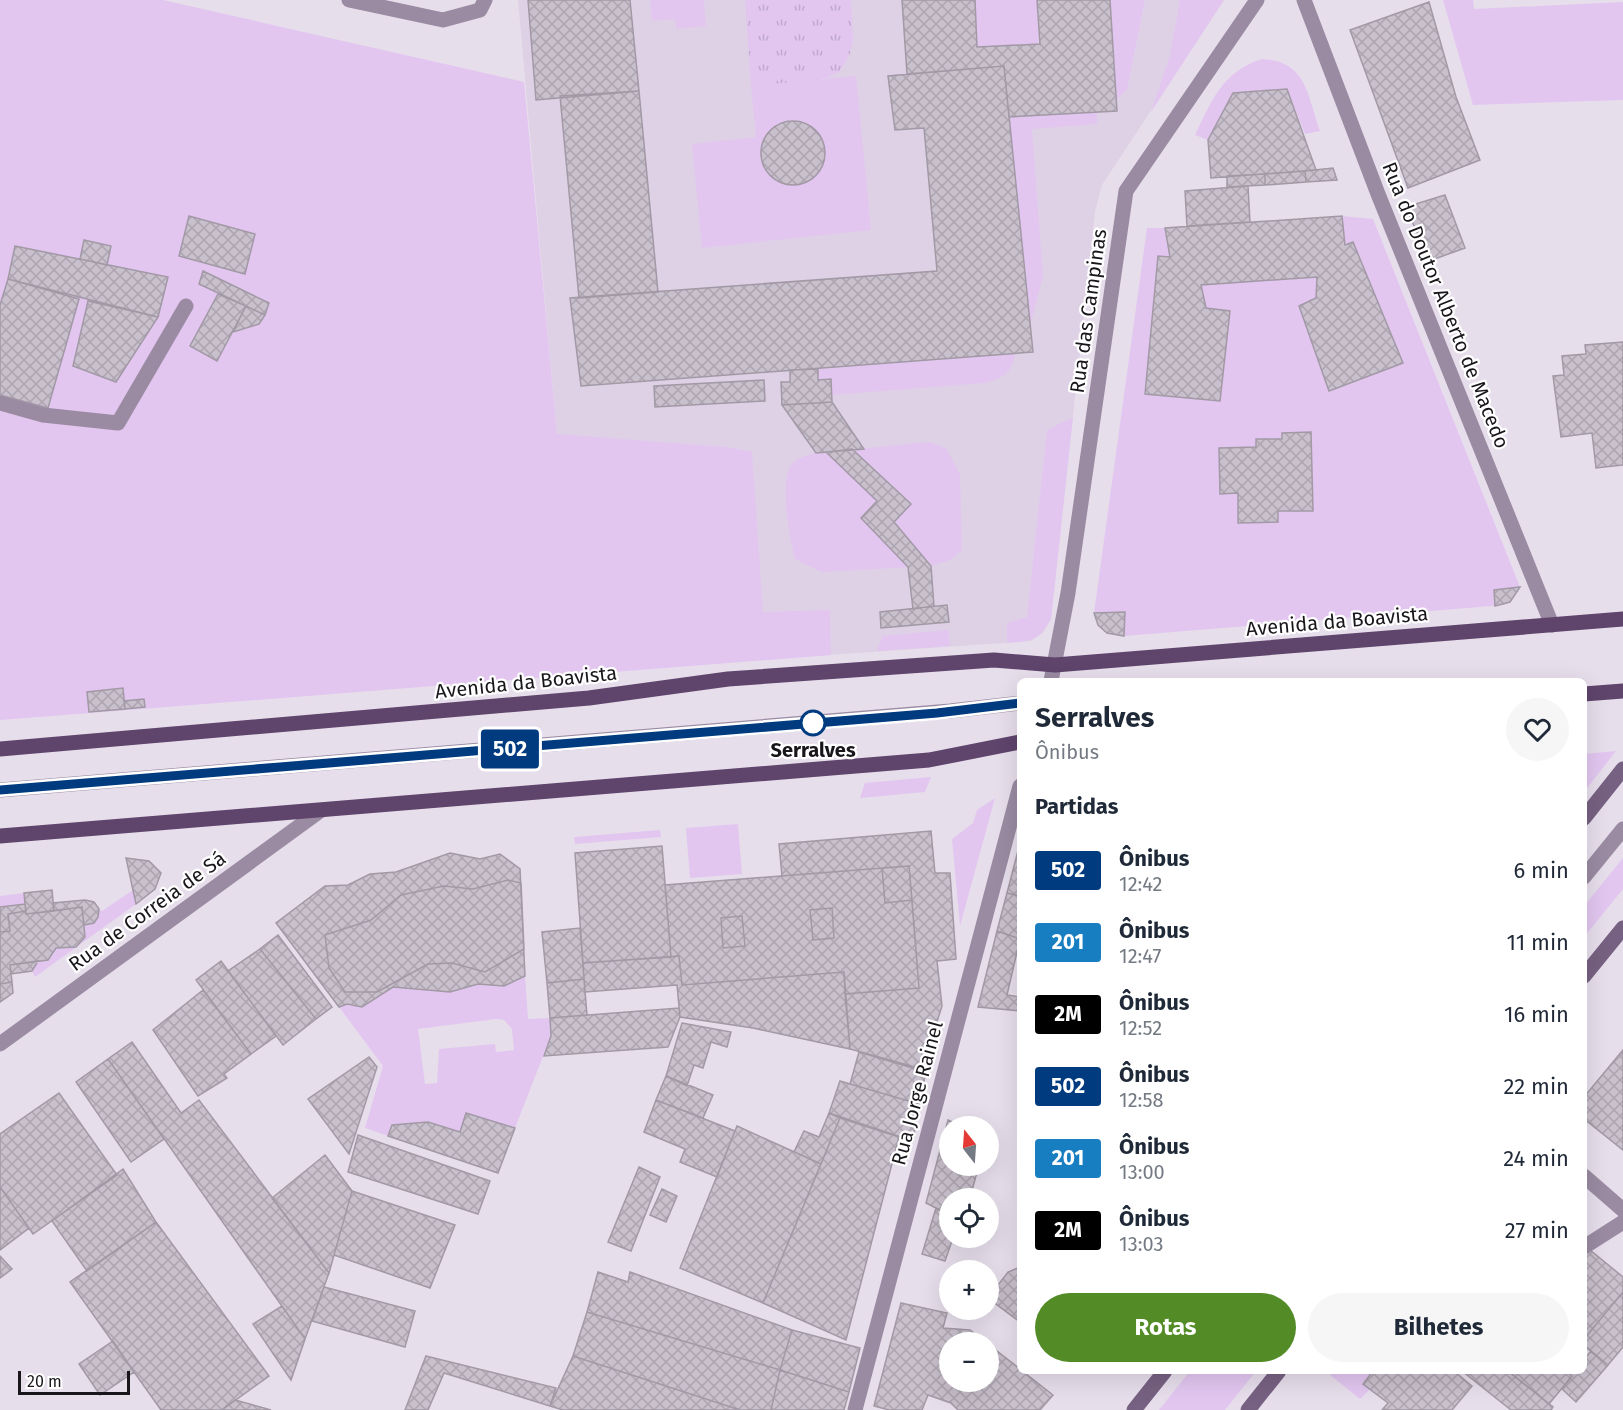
<!DOCTYPE html>
<html lang="pt">
<meta charset="utf-8">
<style>
:root{--surface:#fff;--page:#f6f6f7;--text:#1f2937;--muted:#747a83;--accent:#538b26}
body{margin:0;font-family:"Fira Sans",sans-serif;background:var(--page);color:var(--text);height:100vh;display:flex;flex-direction:column;font-size:22px;white-space:nowrap}
*{box-sizing:border-box;margin:0}
p{font-size:20px;color:var(--muted)}
.icon{flex:none;width:33px;height:33px;fill:none;stroke:currentColor;stroke-width:2;stroke-linecap:round;stroke-linejoin:round}
.map{position:relative;flex:1;overflow:hidden}
.sheet{position:absolute;left:1017px;top:678px;width:570px;height:696px;display:flex;flex-direction:column;background:var(--surface);border-radius:9px;box-shadow:0 6px 24px #0002}
.sheet>*{flex:none}
.badge{padding:0 12px;border-radius:4px;font-size:21px;line-height:39px}
.needle{width:39px;rotate:343deg}
.buttons{position:absolute;left:939px;top:1116px;display:grid;gap:12px}
.buttons a{display:grid;place-items:center;width:60px;height:60px;border-radius:50%;background:var(--surface);box-shadow:0 6px 24px #0002;font-size:30px}
.scale{position:absolute;left:18px;bottom:15px;width:112px;box-sizing:border-box;padding-left:6px;border:3px solid #19161b;border-top:0;font-size:16px;line-height:21px;white-space:nowrap;color:#19161b;-webkit-text-stroke:4px #fff;paint-order:stroke}
.map>.badge{position:absolute;translate:-50% -50%;box-shadow:0 0 0 3px #fff}
h2{padding:0 18px;font-size:22px;line-height:54px}
.round{display:grid;place-items:center;flex:none;width:63px;height:63px;border-radius:32px;background:var(--page)}
.overview{display:flex;align-items:center;justify-content:space-between;height:102px;padding:0 18px}
h1{font-size:28px;font-weight:700;line-height:45px}
.cta{display:flex;gap:12px;margin-top:auto;padding:12px 18px}
.cta a{flex:1;height:69px;border-radius:36px;background:var(--accent);color:#fff;font-size:24px;font-weight:700;line-height:69px;text-align:center}
.cta a+a{background:var(--page);color:var(--text)}
ul{padding:0;list-style:none}
li{display:flex;align-items:center;gap:18px;height:72px;padding:0 18px}
li div{flex:1}
li b{display:block;font-size:22px}
li em{font-style:normal}
li .badge{min-width:66px;font-weight:700;text-align:center}
.map>svg:first-child{display:block}
.built{fill:#ded1e5}
.green{fill:#e2c6f0;fill-rule:evenodd}
.park{fill:url(#park-tufts)}
.building{fill:url(#building-cross-hatch);stroke:#a299a6;stroke-width:1.5}
.lines{fill:none;stroke-linecap:round;stroke-linejoin:round}
.service{stroke:#9a8ba2;stroke-width:15}
.minor{stroke:#9a8ba2;stroke-width:15}
.secondary{stroke:#776182;stroke-width:15}
.primary{stroke:#5f446c;stroke-width:15}
.line-casing{stroke:#fff;stroke-width:14}
.line{stroke:#003b80;stroke-width:9}
.stop-dot{fill:#fff;stroke:#003b80;stroke-width:3}
.labels{text-anchor:middle;dominant-baseline:central;stroke-width:4.5;stroke-linejoin:round;paint-order:stroke}
.street-label{font-size:20px;fill:#19161b;stroke:#fff}
.stop-label{font-size:20px;font-weight:bold;fill:#19161b;stroke:#fff}
</style>
<div class="map">
<svg width="1623" height="1410" viewBox="0 0 1623 1410">
<defs>
<pattern id="park-tufts" width="24" height="20" patternUnits="userSpaceOnUse" patternTransform="scale(1.5)"><rect width="24" height="20" fill="#e2c6f0"/><path d="M3 7l-1-3M5 7V3M7 7l1-3M15 17l-1-3M17 17v-4M19 17l1-3" fill="none" stroke="#c1a9cd"/></pattern>
<pattern id="building-cross-hatch" width="8" height="8" patternUnits="userSpaceOnUse" patternTransform="scale(1.5)"><rect width="8" height="8" fill="#c9c0cd"/><path d="M0 0l8 8M0 8l8-8" fill="none" stroke="#aca4af"/></pattern>
</defs>
<rect width="100%" height="100%" fill="#e7deec"/>
<!-- built -->
<path class="built" d="M518,0H1224L1102,185L1095,212L1051,619L1043,633L1031,641L740,661L727,447L557,435Z"/>
<!-- green -->
<path class="green" d="M0,0H163L524,82L557,434L727,447L752,452L763,612L830,610L831,655L0,720Z
M650,0H704L706,26L676,29L675,19L652,21Z
M975,0H1037L1040,44L977,47Z
M1110,0H1145L1127,90L1116,100Z
M1180,0H1224L1151,112L1170,55Z
M1443,0H1473L1474,9L1623,2V100L1473,105Z
M1262,59C1307,61 1307,95 1320,131L1305,134L1287,89L1234,93L1208,140L1195,135C1212,100 1222,72 1262,59Z
M856,76L871,230L702,248L692,144L756,137L751,86Z
M1097,112V124L1032,129L1043,276L1030,326L1009,117Z
M1342,216L1373,219L1520,587C1516,595 1512,601 1504,605L1124,636C1107,633 1100,629 1094,613L1147,228H1165L1170,257H1158L1145,394L1219,401L1230,311L1206,308L1201,285L1317,277L1316,298L1299,306L1329,391L1402,363L1353,242L1345,245Z
M1015,354C1010,375 1005,377 984,383L832,395L831,379L818,380V369Z
M1073,417L1051,619C1039,641 1031,641 1007,643V623L1027,617L1047,430Z
M929,442L946,448L960,474L962,550L950,560L931,566L821,572L795,559C790,539 779,483 791,465C796,458 807,455 816,453Z
M949,630L950,646L877,651L882,636Z
M1616,751L1584,792V754Z
M931,777L925,792L860,798L865,783Z
M995,798L960,926L952,839L973,823L977,810Z
M738,824L742,874L690,878L686,828Z
M660,830L661,837L575,844L574,837Z
M1623,858V889L1584,937V906Z
M133,890L136,904L35,977L32,971L38,961L48,960L56,948L76,946L85,937L84,925L94,923L98,917L99,909L102,911Z
M24,893L25,904L0,907V896Z
M525,976L528,1019L550,1018L551,1036L515,1128L466,1113L460,1132L428,1122L392,1125L388,1136L365,1128L383,1066L339,1007L347,1004L363,1007L393,987L450,992L478,984L504,986ZM496,1019L504,1020L512,1029L514,1050L496,1052L495,1044L439,1049L437,1083L425,1084L418,1029Z
M1190,1371H1256L1225,1410H1159Z
M1333,1371H1373L1363,1383L1370,1389L1360,1399L1330,1375Z"/>
<!-- park -->
<path class="park" d="M745,0H851L853,40L849,57L839,72L824,79L751,86Z"/>
<!-- building -->
<path class="building" d="M528,0H630L639,91L536,100Z
M902,0H975L977,47L1040,44L1037,0H1110L1117,111L1009,117L1004,66L907,74Z
M1429,2L1456,97L1480,160L1408,188L1350,30Z
M1004,66L1033,352L581,386L570,298L937,271L924,128L895,130L888,76Z
M1287,89L1316,170L1211,178L1208,140L1233,93Z
M639,91L658,292L579,298L560,96Z
M761 153a32 32 0 1 1 64 0a32 32 0 1 1-64 0Z
M1333,168L1337,180L1306,182L1305,171Z
M1305,171L1306,182L1265,185V174Z
M1265,174V185L1227,187V176Z
M1248,186L1250,222L1187,226L1185,191Z
M1445,195L1465,248L1429,261L1406,207Z
M189,216L255,234L245,274L179,256Z
M1342,216L1345,245L1353,242L1403,363L1329,391L1299,306L1316,298L1317,277L1201,285L1206,308L1230,311L1220,401L1145,394L1158,256L1170,257L1165,228Z
M84,240L111,246L107,265L80,259Z
M15,246L168,277L158,317L8,279Z
M203,271L269,303L265,315L199,284Z
M8,279L79,299L48,408L0,395V305Z
M218,294L246,306L217,361L190,346Z
M88,301L158,317L116,382L73,366Z
M246,306L265,315L259,324L233,332Z
M1623,342V465L1596,468L1592,433L1561,437L1553,376L1564,375L1562,356L1586,354L1585,345Z
M818,369V380L831,379L832,402L782,405L781,382H790V370Z
M764,380L765,401L655,407L654,386Z
M832,402L855,436L864,449L816,453L782,405Z
M1311,432L1313,511H1278V522L1238,523V493L1220,494L1219,448L1256,447V439H1282V433Z
M852,449L911,504L894,522L931,566L934,606L913,609L908,567L861,518L877,501L826,452Z
M1520,587L1510,602L1495,606L1494,590Z
M947,605L949,622L881,628L880,612Z
M1125,612L1124,636L1107,633L1098,625L1094,613Z
M123,688L125,709L89,712L87,692Z
M144,699L145,707L125,709L124,701Z
M931,831L935,873H950L956,959L937,961L942,1006L922,1069L850,1049L845,994L919,988L909,866L782,876L779,844Z
M1020,843V896L1007,893Z
M662,846L671,957L583,963L575,853Z
M450,853L480,859L500,854L520,869L525,976L504,986L478,984L450,992L393,987L362,1007L347,1004L339,1007L276,923L325,886L348,885L370,874L396,872Z
M126,858L149,861L161,873L155,889L136,904Z
M909,866L912,900L885,903L882,868Z
M882,868L885,903L912,900L919,988L845,994L844,972L682,985L679,956L671,957L665,885Z
M508,880L521,883L524,949L485,972L452,963L428,964L377,992H345L329,968L325,935L371,920L401,895L444,886L473,889Z
M52,890L54,911L26,914L24,893Z
M1007,893L1020,896V939L997,931Z
M85,900L94,902L99,909L98,917L94,923L84,925L82,907L54,911L53,903Z
M25,904L26,911L8,914L10,931L0,932V907Z
M82,907L85,937L76,947L56,948L48,960L10,965L12,982L0,984V932L10,931L8,914L26,911V914Z
M832,908L834,938L813,940L810,910Z
M742,916L745,946L723,948L721,918Z
M580,928L584,979L547,983L542,932Z
M997,931L1020,939L1007,995L1020,997V1011L978,1007Z
M278,935L332,1007L316,1019L260,949Z
M260,949L316,1019L283,1045L228,971Z
M679,956L682,985L844,972L850,1049L753,1028L680,1017L677,985L585,992L583,963Z
M38,961L32,971L11,974L10,965Z
M221,961L276,1036L251,1054L196,980Z
M584,979L587,1015L550,1018L547,983Z
M12,982L13,993L0,1002V984Z
M203,990L251,1054L224,1074L227,1078L198,1096L153,1030Z
M679,1008L680,1017L668,1047L544,1056L551,1036L550,1018Z
M682,1023L731,1032L727,1047L711,1042L703,1068L694,1065L687,1086L666,1076Z
M132,1042L181,1113L199,1100L329,1273L305,1339L108,1059Z
M1623,1050V1150L1584,1119V1097Z
M859,1052L926,1072L919,1104L850,1084Z
M369,1057L377,1067L349,1154L308,1099Z
M108,1059L164,1139L131,1162L76,1082Z
M666,1076L713,1095L703,1118L656,1100Z
M840,1081L919,1104L913,1141L829,1113Z
M59,1093L117,1175L33,1234L0,1187V1134Z
M656,1100L735,1131L717,1177L680,1162L685,1149L644,1132Z
M466,1113L515,1128L498,1173L388,1136L392,1125L428,1122L460,1132Z
M829,1113L840,1118L821,1164L794,1152L804,1131L819,1137Z
M840,1118L899,1137L846,1340L763,1303Z
M948,1120L962,1126H950V1166L977,1172L970,1198H950V1215L926,1203Z
M737,1126L821,1164L763,1303L680,1268Z
M358,1135L490,1181L478,1214L348,1172Z
M325,1155L352,1191L329,1273L272,1198Z
M639,1167L660,1177L631,1251L608,1242Z
M123,1169L156,1222L87,1271L52,1221Z
M0,1187L29,1228L0,1250Z
M662,1189L677,1196L666,1222L650,1215Z
M352,1191L455,1225L430,1288L334,1255Z
M936,1208L950,1215V1238H953L945,1261L922,1254Z
M156,1222L269,1376L222,1410H161L70,1282Z
M1584,1245L1623,1277V1292L1584,1339Z
M0,1256L12,1269L0,1278Z
M1020,1267V1322L988,1298L1008,1272Z
M598,1272L628,1282L630,1272L792,1330L780,1370L587,1312Z
M324,1287L415,1311L405,1347L312,1321Z
M1623,1292V1347L1608,1365L1584,1346V1339Z
M901,1303L947,1313L943,1328L970,1330L986,1342H950V1382H988V1344L1053,1395L1040,1410H958L951,1403L928,1395L922,1410H889L874,1406Z
M282,1306L305,1339L291,1380L253,1324Z
M587,1312L780,1370L771,1410H740L573,1356Z
M792,1330L860,1348L849,1392L780,1370Z
M113,1341L134,1372L100,1395L79,1364Z
M1591,1351L1608,1365L1576,1402L1562,1389L1572,1376L1566,1371H1584V1359Z
M426,1356L556,1388L550,1406L444,1373L428,1410H405Z
M573,1356L740,1410H563L550,1406Z
M780,1370L849,1392L844,1410H771Z
M1373,1371H1454L1472,1386L1452,1410H1382L1388,1403L1363,1384Z
M1462,1371H1508L1553,1407L1551,1410H1511Z
M1508,1371H1566L1572,1376L1549,1404Z
M235,1400L271,1410H222Z"/>
<g class="lines">
<!-- service -->
<path class="service" d="M0,403L43,415L118,423L186,306
M0,790L950,711L1020,703
M1584,877L1623,829
M1584,1247L1623,1222"/>
<!-- minor -->
<path class="minor" d="M349,0L443,20L480,10L485,0
M1304,0L1378,194L1552,625
M1051,681L1068,593L1126,191L1257,0
M0,1044L320,811
M1584,1176L1623,1210
M855,1410L1020,786"/>
<!-- secondary -->
<path class="secondary" d="M1584,818L1623,769
M1584,976L1623,928
M1134,1410L1165,1371
M1248,1410L1279,1371"/>
<!-- primary -->
<path class="primary" d="M1584,694L1623,691
M0,749L589,698L728,679L994,660L1055,665L1623,619
M0,836L929,760L1020,742"/>
</g>
<g class="lines">
<defs>
<path id="line" d="M0,790L937,713L1020,703"/>
</defs>
<!-- line casing -->
<use href="#line" class="line-casing"/>
<!-- line -->
<use href="#line" class="line"/>
</g>
<!-- markers -->
<circle class="stop-dot" cx="813" cy="723" r="12"/>
<g class="labels">
<!-- street labels -->
<g class="street-label">
<text transform="translate(1446 305) rotate(68)">Rua do Doutor Alberto de Macedo</text>
<text transform="translate(1088 311) rotate(-82)">Rua das Campinas</text>
<text transform="translate(1337 621) rotate(-5)">Avenida da Boavista</text>
<text transform="translate(526 682) rotate(-6)">Avenida da Boavista</text>
<text transform="translate(147 911) rotate(-36)">Rua de Correia de Sá</text>
<text transform="translate(917 1093) rotate(-75)">Rua Jorge Rainel</text>
</g>
<!-- stop labels -->
<g class="stop-label">
<text x="813" y="750">Serralves</text>
</g>
</g>
</svg>
<div class="buttons">
<a><svg class="needle" viewBox="-14 -14 28 28"><path d="M0-13l5 13h-10z" fill="#e53935"/><path d="M0 13l5-13h-10z" fill="#747a83"/></svg></a>
<a><svg class="icon" aria-label="locate" viewBox="0 0 24 24"><circle cx="12" cy="12" r="6"/><path d="M12 2v4M12 18v4M2 12h4M18 12h4"/></svg></a>
<a>+</a>
<a>−</a>
</div>
<div class="scale">20 m</div>
<b class="badge" style="left:510px;top:749px;background:#003b80;color:#fff">502</b>
<section class="sheet">
<div class="overview"><div><h1>Serralves</h1><p>Ônibus</p></div><a class="round"><svg class="icon" aria-label="heart" viewBox="0 0 24 24"><path d="M12 20l-8-8c-3-5 5-10 8-4 3-6 11-1 8 4z"/></svg></a></div>
<h2>Partidas</h2>
<ul>
<li><span class="badge" style="background:#003b80;color:#fff">502</span><div><b>Ônibus</b><p>12:42</p></div><em>6 min</em></li>
<li><span class="badge" style="background:#187ec2;color:#fff">201</span><div><b>Ônibus</b><p>12:47</p></div><em>11 min</em></li>
<li><span class="badge" style="background:#000;color:#fff">2M</span><div><b>Ônibus</b><p>12:52</p></div><em>16 min</em></li>
<li><span class="badge" style="background:#003b80;color:#fff">502</span><div><b>Ônibus</b><p>12:58</p></div><em>22 min</em></li>
<li><span class="badge" style="background:#187ec2;color:#fff">201</span><div><b>Ônibus</b><p>13:00</p></div><em>24 min</em></li>
<li><span class="badge" style="background:#000;color:#fff">2M</span><div><b>Ônibus</b><p>13:03</p></div><em>27 min</em></li>
</ul>
<div class="cta"><a>Rotas</a><a>Bilhetes</a></div>
</section>
</div>
